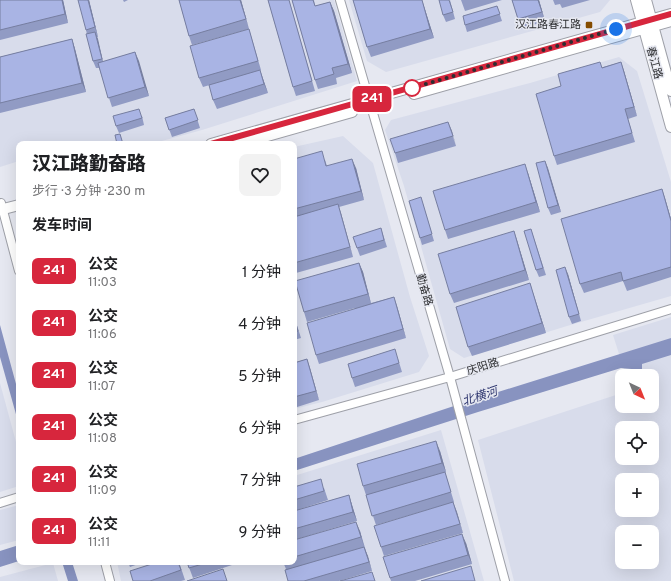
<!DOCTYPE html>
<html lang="zh">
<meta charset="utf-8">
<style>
:root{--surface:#fff;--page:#f2f2f2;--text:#202124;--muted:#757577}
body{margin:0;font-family:Overpass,"Noto Sans SC",sans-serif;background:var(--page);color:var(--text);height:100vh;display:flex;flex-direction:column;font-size:15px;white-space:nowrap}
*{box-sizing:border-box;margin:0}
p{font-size:13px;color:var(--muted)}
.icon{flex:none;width:22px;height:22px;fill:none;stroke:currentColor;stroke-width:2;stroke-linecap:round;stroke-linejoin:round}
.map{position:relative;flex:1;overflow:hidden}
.details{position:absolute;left:16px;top:141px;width:281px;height:424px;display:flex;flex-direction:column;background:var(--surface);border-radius:8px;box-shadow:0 4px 16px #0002}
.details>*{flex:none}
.badge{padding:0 8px;border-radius:6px;font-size:14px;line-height:26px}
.needle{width:26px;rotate:137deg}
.controls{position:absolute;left:615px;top:369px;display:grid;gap:8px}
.controls a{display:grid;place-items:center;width:44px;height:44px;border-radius:8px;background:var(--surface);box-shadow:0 4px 16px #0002;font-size:20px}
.you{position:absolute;width:20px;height:20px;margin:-10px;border:3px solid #fff;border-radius:50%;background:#1a73e8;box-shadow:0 0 0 6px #1a73e833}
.map>.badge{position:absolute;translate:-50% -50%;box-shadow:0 0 0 2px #fff}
h2{padding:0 16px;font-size:15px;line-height:36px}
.round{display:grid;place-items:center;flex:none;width:42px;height:42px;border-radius:8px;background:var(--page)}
.head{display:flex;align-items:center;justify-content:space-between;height:68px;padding:0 16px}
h1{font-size:19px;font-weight:800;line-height:30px}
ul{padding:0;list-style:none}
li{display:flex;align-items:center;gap:12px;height:52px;padding:0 16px}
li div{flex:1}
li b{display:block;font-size:15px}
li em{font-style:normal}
li .badge{min-width:44px;font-weight:700;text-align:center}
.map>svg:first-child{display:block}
.built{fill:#d8dceb;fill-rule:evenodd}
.water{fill:#8893c0}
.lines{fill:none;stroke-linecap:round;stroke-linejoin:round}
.minor-casing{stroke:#9ea0a8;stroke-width:10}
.major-casing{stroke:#9ea0a8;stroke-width:12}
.minor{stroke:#fff;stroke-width:8}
.major{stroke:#fff;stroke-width:10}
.wall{fill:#919bc4}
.shaded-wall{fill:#767ea0}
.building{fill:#a9b4e4;stroke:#767ea0}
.line-casing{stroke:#fff;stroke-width:9}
.line{stroke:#d7263d;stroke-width:6}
.walk{stroke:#2d2e31;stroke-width:4;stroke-dasharray:0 7.2}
.poi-dot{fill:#854c00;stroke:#e6e8f1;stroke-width:1.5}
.stop-dot{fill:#fff;stroke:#d7263d;stroke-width:2}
.labels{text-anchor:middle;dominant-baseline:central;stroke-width:3;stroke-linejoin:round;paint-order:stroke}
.poi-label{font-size:11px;fill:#2d2e31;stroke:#e6e8f1;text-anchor:end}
.street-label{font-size:11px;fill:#2d2e31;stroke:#e6e8f1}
.water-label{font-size:12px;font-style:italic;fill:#2e366f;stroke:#e6e8f1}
</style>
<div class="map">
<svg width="671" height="581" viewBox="0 0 671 581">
<rect width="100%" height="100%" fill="#e6e8f1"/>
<!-- built -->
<path class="built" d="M0,0H334L357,81L202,130L151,144H19V161L0,167Z
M349,0H610L600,12L386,72L367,61Z
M619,57L637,71L671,182V296L567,326L464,358L450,349L404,186L385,130L391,120L530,83Z
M343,136L373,163L410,297L429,356L419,372L322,402L294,409V147Z
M671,317V581H514L478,440L622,393V406H652V376H626L613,335ZM622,428H652V458H622ZM622,480H652V510H622ZM622,532H652V562H622Z
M0,383L19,453V486L0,492Z
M441,430L484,581H121L117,562H294V476Z
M19,505V540L0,545V510Z
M53,563L58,581H0V577Z"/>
<!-- water -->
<path class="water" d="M0,325L19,395V425L0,357Z
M671,338V355L642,364V370L621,368L478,412L294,471V459L463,403Z
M19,545V561L0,567V551Z
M62,562H72L78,581H68Z"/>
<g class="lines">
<defs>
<path id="minor" d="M340,0L450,377L505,581
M1,203L19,271
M294,420L450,377L671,309
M0,503L19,497
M105,562L110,581"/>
<path id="major" d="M636,0L671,127
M646,0L671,91
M414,94L671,21
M211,144L671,14
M239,144L352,112
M0,210L19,205"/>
</defs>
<!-- minor casing -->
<use href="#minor" class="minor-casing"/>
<!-- major casing -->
<use href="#major" class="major-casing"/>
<!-- minor -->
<use href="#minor" class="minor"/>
<!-- major -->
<use href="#major" class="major"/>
</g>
<!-- wall -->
<path class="wall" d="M0,0H63L68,23L0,40Z
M89,0L98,37H97L103,62L135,52L149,96L112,107L99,68H96L93,61L86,30Z
M123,0H128L124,2Z
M179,0H241L249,29L192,45L189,36Z
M268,0H289L315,91L296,96L293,87Z
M292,0H314L315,6L330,2L334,11L352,73L336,78L337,84L318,89L315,80Z
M353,0H422L434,38L371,57L367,47Z
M450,0L455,19L446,22L443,15Z
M461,0H502L465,11Z
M512,0H539L545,21L521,29Z
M553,0H590L562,8L560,4L555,5Z
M497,6L502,21L467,32L465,25Z
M249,29L252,39L261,70H260L268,93L217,109L213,100V84L203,87L199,78Z
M72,39L75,49L86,92L0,113V57Z
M621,62L624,71L637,116L628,119L635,142L557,165L554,156L561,86L603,67Z
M194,109L200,128L172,137L165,118Z
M142,116L144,125L119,133L116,126Z
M448,122L456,146L398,163L395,153Z
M294,159L325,160L327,166L356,168L364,200L339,207L353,257L296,273L294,267Z
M545,161L561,212L551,215L548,208Z
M528,173L540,212L448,239L445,230Z
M662,189L671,219V277L627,291L623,281L584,293L580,284Z
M423,204L434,241L422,245L420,238Z
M381,228L387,247L360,256L357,248Z
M531,229L546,275L539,277L536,270Z
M514,231L529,280L454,303L450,294Z
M359,263L363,272L371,303L394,297L406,338L319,364L316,355L355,308L307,322L304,312Z
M568,274L581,321L572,324L569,317Z
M530,283L546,333L472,356L468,347Z
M294,316L301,338L294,340Z
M307,359L319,400L294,408V363Z
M398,359L402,372L355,387L352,378Z
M440,451L446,472H445L454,502L376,525L363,486Z
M294,487L324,488L328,500L294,511Z
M349,495L357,521L294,540V511Z
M453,502L463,533L384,556L381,547Z
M360,531L372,571L339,581H288L286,569L283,562H294V540Z
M466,543L472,564L415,581H391L390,578Z
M128,562H144L130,567Z
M179,562L185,580L181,581H133Z
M187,562H241L193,578Z"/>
<!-- shaded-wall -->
<path class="shaded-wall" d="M62,0H63L68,23L65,14Z
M88,0H89L98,37L95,27Z
M240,0H241L249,29L246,19Z
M422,0L434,38L430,29Z
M538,0H539L545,21Z
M330,2L334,11L352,73L348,64Z
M95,32L98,39L104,66L102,59Z
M72,39L75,49L86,92L82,83Z
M135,52L139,61L149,96L145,87Z
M621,62L624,71L637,116L634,107Z
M260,70L263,79L268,93L264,84Z
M448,122L452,131L456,146L453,136Z
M352,159L356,168L364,200L361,191Z
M545,161L548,168L561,212L558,205Z
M525,164L528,173L540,212L536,202Z
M662,189L665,198L671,219V221Z
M338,204L341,213L353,257L350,247Z
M514,231L517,240L529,280L525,270Z
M359,263L363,272L371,304L368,294Z
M565,267L568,274L581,321L579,314Z
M530,283L533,293L546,333L542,323Z
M394,297L397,306L406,338L403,329Z
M307,359L310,368L319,400L316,391Z
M436,441L440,451L446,472L442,463Z
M349,495L352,505L357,521L353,512Z
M453,502L457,512L463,533L460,524Z
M356,522L360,531L364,547L361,537Z
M462,534L466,543L472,564L468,555Z
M364,547L368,556L372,571Z"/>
<!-- building -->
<path class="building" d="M0,0H62L65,14L0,30Z
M78,0H88L95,27L86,30Z
M179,0H240L246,19L189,36Z
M268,0H289L312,81L293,87Z
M292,0H313L315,6L330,2L348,64L332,68L334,74L315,80Z
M353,0H422L430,29L367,47Z
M439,0H449L453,12L443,15Z
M512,0H538L542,12L518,19Z
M497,6L500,14L465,25L463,16Z
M249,29L258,61L199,78L190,46Z
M95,32L102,59L93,61L86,34Z
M72,39L82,83L0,103V57Z
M135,52L145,87L108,98L98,63Z
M600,62L602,68L621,62L634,107L625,109L632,133L554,156L536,94L561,86L558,74Z
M260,70L264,84L213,100L209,85Z
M139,109L142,118L116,126L113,116Z
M194,109L198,120L169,130L165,118Z
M448,122L453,136L395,153L390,139Z
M120,134L123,144H117L115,135Z
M322,151L326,166L352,159L361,191L294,209V159Z
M545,161L558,205L548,208L536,163Z
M525,164L536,202L445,230L433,191Z
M662,189L671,221V267L623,281L621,272L580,284L561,219Z
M421,197L432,234L420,238L409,201Z
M338,204L350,247L294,263V217Z
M381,228L384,240L357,248L353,237Z
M531,229L543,268L536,270L524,231Z
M514,231L525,270L450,294L438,254Z
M359,263L368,294L304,312L295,281Z
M565,267L579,314L569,317L556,270Z
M530,283L542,323L468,347L456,307Z
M394,297L403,329L316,355L307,323Z
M294,317L298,331L294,332Z
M395,349L399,363L352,378L348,364Z
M307,359L316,391L294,397V363Z
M436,441L442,463L363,486L357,464Z
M445,472L451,492L372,516L366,495Z
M321,479L324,491L294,500V487Z
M349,495L353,512L294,529V511Z
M453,502L460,524L381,547L374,526Z
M356,522L361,537L294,557V540Z
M462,534L468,555L390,578L383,557Z
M364,547L369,562L304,581H288L285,570Z
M158,562H178L181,570L150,581H133L130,571Z
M187,562H209L189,568Z
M471,566L475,581H421Z
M223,569L227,581H187Z
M372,572L375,581H340Z"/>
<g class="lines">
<defs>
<path id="line" d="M211,144L671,14"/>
</defs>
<!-- line casing -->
<use href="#line" class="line-casing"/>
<!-- line -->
<use href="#line" class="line"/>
<!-- walk -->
<path class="walk" d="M412,88L616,29"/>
</g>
<!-- markers -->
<rect class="poi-dot" x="585" y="21" width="8" height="8" rx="2"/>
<circle class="stop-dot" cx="412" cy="88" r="8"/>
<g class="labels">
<!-- poi labels -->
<g class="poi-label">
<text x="581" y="25">汉江路春江路</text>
</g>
<!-- street labels -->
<g class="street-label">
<text transform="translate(654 63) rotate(75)">春江路</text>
<text transform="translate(424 290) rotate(74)">勤奋路</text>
<text transform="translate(483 367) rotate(-17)">庆阳路</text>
</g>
<!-- water labels -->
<g class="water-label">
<text transform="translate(480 397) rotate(-18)">北横河</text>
</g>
</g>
</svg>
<div class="controls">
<a><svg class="needle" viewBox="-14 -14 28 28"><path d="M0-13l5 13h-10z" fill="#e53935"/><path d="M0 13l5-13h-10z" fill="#757577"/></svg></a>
<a><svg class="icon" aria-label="locate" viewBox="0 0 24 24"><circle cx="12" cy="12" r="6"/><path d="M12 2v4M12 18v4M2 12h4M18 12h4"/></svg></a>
<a>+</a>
<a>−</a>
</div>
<div class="you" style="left:616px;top:29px"></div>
<b class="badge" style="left:372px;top:99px;background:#d7263d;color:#fff">241</b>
<section class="details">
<div class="head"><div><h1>汉江路勤奋路</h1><p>步行 · 3 分钟 · 230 m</p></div><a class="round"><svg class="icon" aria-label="heart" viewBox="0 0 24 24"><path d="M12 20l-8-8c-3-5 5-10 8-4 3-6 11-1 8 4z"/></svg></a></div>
<h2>发车时间</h2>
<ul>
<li><span class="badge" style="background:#d7263d;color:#fff">241</span><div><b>公交</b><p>11:03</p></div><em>1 分钟</em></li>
<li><span class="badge" style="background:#d7263d;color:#fff">241</span><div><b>公交</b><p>11:06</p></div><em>4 分钟</em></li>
<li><span class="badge" style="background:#d7263d;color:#fff">241</span><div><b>公交</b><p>11:07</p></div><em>5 分钟</em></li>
<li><span class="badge" style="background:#d7263d;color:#fff">241</span><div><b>公交</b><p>11:08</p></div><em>6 分钟</em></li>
<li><span class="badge" style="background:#d7263d;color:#fff">241</span><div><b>公交</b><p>11:09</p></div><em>7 分钟</em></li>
<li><span class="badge" style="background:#d7263d;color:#fff">241</span><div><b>公交</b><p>11:11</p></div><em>9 分钟</em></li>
</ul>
</section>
</div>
